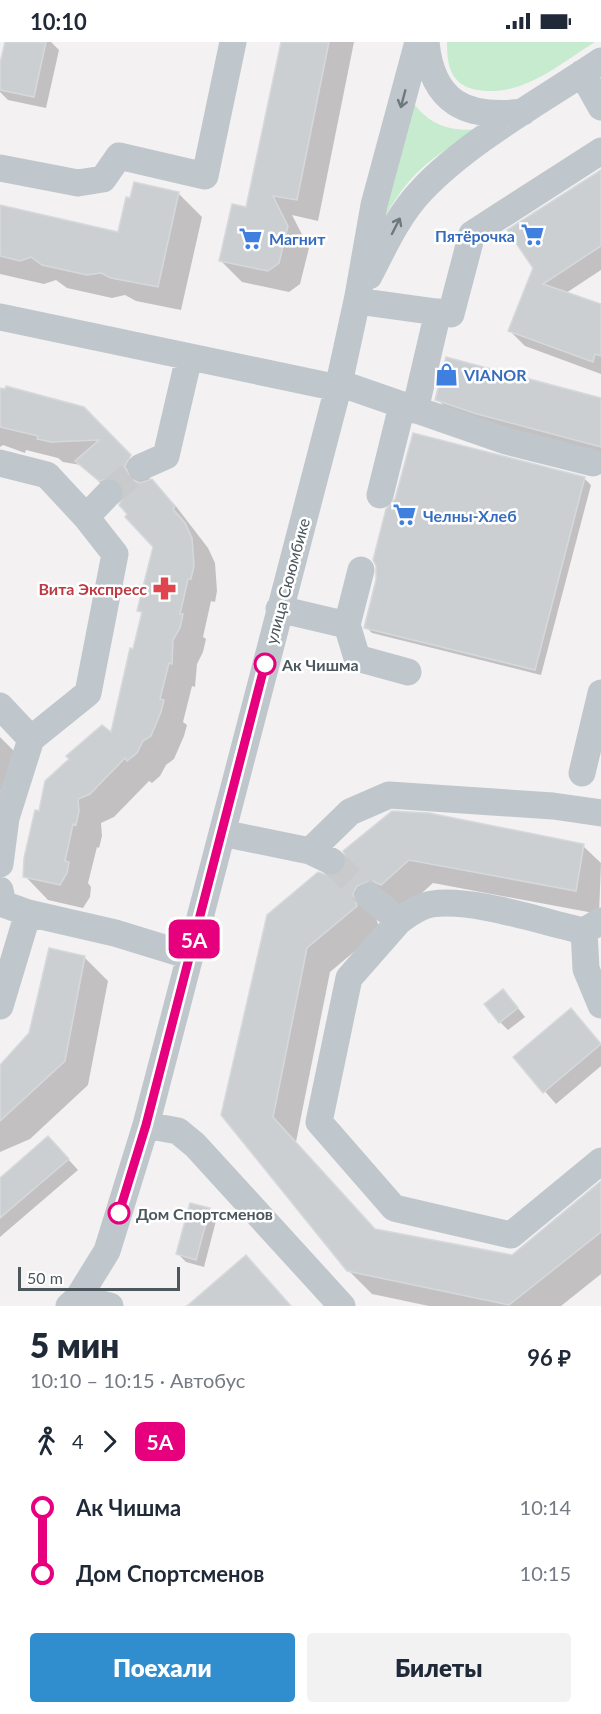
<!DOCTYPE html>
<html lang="ru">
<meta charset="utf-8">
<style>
:root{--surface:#fff;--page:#f2f2f3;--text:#1f2937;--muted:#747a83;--accent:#308ece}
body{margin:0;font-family:Lato,sans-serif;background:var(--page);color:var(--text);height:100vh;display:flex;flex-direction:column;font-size:22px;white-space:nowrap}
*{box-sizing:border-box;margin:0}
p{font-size:20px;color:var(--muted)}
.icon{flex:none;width:33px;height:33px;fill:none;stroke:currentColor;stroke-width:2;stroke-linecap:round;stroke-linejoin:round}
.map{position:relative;height:1264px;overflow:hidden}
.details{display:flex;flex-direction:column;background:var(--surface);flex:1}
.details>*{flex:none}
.badge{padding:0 12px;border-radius:9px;font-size:21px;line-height:39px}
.scale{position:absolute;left:18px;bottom:15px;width:162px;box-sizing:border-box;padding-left:6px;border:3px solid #4b575c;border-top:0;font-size:16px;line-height:21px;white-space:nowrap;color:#4b575c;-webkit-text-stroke:4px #fff;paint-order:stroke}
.map>.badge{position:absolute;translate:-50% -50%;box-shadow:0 0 0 3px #fff}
.legs{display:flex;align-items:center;gap:9px;height:66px;padding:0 30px;font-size:20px}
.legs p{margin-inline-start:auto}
.summary{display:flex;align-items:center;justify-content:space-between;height:102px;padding:0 30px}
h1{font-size:33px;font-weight:800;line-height:45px}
.primary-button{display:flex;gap:12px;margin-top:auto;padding:12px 30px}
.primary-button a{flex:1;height:69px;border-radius:6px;background:var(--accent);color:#fff;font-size:24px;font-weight:800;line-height:69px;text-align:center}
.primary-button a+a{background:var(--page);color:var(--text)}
ul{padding:0 30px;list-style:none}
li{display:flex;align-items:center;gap:21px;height:66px;font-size:22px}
li i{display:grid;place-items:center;width:9px;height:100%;margin:0 8px;background:currentColor}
li i::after{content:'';width:15px;height:15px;margin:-8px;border:4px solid;border-radius:50%;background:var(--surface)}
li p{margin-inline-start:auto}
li:first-child i{background:linear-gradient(#0000 50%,currentColor 0)}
li:last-child i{background:linear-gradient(currentColor 50%,#0000 0)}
.status{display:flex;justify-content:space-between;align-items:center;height:42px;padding:0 30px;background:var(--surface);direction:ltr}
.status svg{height:16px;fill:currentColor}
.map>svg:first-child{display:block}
.green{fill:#c6ebce}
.shadow{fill:#0003}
.building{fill:#cccfd2;stroke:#d6d9dc;stroke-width:1.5}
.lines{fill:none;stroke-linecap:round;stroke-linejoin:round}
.minor-tunnel{stroke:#c9cacc;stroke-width:27;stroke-dasharray:27 14;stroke-linecap:butt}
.minor{stroke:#bfc7cc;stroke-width:27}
.oneway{stroke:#6e797e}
.line-1-casing{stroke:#fff;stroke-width:14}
.line-1{stroke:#e6007e;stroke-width:9}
.stop-1-dot{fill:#fff;stroke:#e6007e;stroke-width:3}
.labels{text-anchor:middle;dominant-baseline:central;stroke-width:5;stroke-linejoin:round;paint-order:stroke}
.shop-label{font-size:16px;font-weight:bold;fill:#366cbe;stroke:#fff;text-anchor:start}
.street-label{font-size:16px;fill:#4b575c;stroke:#fff}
.health-label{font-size:16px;font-weight:bold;fill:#be3a42;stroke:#fff;text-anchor:end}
.stop-label{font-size:16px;font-weight:bold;fill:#4b575c;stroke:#fff;text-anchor:start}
</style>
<div class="status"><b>10:10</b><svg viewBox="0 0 49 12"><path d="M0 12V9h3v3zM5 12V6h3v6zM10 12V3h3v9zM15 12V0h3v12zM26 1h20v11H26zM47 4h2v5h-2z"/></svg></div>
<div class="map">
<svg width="601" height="1264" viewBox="0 0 601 1264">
<rect width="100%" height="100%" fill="#f3f1f2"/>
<!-- green -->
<path class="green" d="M447,0H595C558,23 519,58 473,47C450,41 447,22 447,0Z
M414,62C431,84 452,90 480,87C433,113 406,133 382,181Z"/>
<!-- shadow -->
<path class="shadow" d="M6,0H51L59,8L46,66L8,58L0,50V28Z
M282,0H354L318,179L292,173L309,206L300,242L289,250L242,240L221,219L247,167Z
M601,130V228L566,251L601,264V332L525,304L510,289Z
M178,151L202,175L181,268L136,259L125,253L112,256L67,246L56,238L44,242L0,232V165L119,192Z
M0,346L31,351L83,367L175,463L208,506L215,521L217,549L215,560L211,559L203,595L206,597L203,610L197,622L195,645L192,644L183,680L187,683L184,694L174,717L166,723L160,734L152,741L149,739L114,775L101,781L102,794L99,806L97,805L88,841L91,845L90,855L83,866L48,858L25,834L40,770L112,692L143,572L139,568L154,505L122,461L81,423L63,420L58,416L26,408L25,411L3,403L0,405Z
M437,357H601V415L452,372Z
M414,393L585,437L591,443L541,633L372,591L366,585Z
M0,695L14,709L5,750L0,749Z
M583,804L601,821L599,872L433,841L405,866L376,876L380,888L330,930L296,1100L377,1189L512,1215L601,1140V1232L561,1264H429L372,1252L348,1228L223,1073L332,836L341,833L348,818Z
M84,915L108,939L88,1043L30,1097L0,1110V1025L31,992Z
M511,957L525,975L508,988L500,980Z
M582,980L601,1002V1024L556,1062L515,1015Z
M58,1106L78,1128L0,1195V1138Z
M209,1167L217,1175L204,1225L186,1220L178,1212Z"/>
<!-- building -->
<path class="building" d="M5,0H46L34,55L0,48V21Z
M281,0H329L297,158L273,154L288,184L279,221L268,229L219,219L232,162L246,165Z
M601,128V204L543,242L601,262V314L595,312L593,320L508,289L533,226L507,188Z
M134,140L179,150L158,245L111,236L101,231L87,233L42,223L31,215L20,219L0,214V163L118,190L126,155L130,156Z
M446,315L601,356V405L477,372L435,358Z
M6,344L84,365L131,413L125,424L131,437L140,441L152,437L175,464L173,467L185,481L192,496L194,524L191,537H188L180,572H183L180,586L173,598L172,622L169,621L160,657L164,658L161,670L151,694L143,699L137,711L127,719L125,716L90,752L78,757L79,769L76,783L73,782L65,819L69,820L67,831L60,843L23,835L24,816L35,768L39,769L45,739L69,717L66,714L102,683L111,690L130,606L133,607L142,570L137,569L153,505L125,475L127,472L119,463L124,454L120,440L112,436L99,439L75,419L99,398L51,400L37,397L38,394L0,385V346L5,347Z
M413,391L585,435L535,628L364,586L376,538V524L373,518L386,467L395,457Z
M392,769L429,771L584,802L576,849L409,818L381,843L371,838L357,844L353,852L357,864L307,906L273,1075L375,1187L512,1213L601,1139V1190L509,1263L347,1229L221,1073L267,873L318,830L332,835L340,832L347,818L343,809Z
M49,906L85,914L65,1019L0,1079V1023L29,991Z
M503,947L518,966L499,981L484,962Z
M571,966L601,1002L543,1051L513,1015Z
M48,1094L69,1117L0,1176V1136Z
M190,1161L210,1166L196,1218L176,1212Z
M246,1213L291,1264H187Z"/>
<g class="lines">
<!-- minor-tunnel -->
<path class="minor-tunnel" d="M109,451L141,425
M331,819L369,854"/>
<!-- minor -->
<path class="minor" d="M426,0C432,61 466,77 523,70
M582,31L601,65
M0,126L78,141L103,137L119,114L205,134L233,0
M369,234C384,205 398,173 422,148C468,99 545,57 601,19
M357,259L451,272L472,192L601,109
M0,275L338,346
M339,341L506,399L593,421
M415,368L438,270
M0,421L47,433L86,475L115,512L88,651L31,697L0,664
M141,425L166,414L189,315
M380,453L402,364
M86,475L109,451
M279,567L347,583L361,528
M347,583L357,616L408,630
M582,731L601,651
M222,791L310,809L331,819
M310,809L350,770L389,753L553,764L601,771
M0,822L6,776L31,697
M0,848L3,862L28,871L115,891L190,914
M369,854L399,879C409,872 419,864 432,862C474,856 542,880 584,889L601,879
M399,879L349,936L319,1080L394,1166L511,1193L601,1119
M584,889L586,927L601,963
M0,964L28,871
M146,1083L178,1089L195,1103L342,1264
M78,1256L110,1264
M69,1264L78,1256L107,1209L146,1083L338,346L358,254L374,163L418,0"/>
</g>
<!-- one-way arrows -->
<defs><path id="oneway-shaft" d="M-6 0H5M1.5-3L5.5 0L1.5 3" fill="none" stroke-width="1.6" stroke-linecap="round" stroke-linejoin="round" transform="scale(1.5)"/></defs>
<g class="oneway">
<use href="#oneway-shaft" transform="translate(403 57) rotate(105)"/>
<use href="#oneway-shaft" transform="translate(396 184) rotate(-63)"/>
</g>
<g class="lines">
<defs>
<path id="line-1" d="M119,1171L146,1083L265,622"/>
</defs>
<!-- line-1 casing -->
<use href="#line-1" class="line-1-casing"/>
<!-- line-1 -->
<use href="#line-1" class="line-1"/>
</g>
<!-- icons -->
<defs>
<symbol id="supermarket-bare" viewBox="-9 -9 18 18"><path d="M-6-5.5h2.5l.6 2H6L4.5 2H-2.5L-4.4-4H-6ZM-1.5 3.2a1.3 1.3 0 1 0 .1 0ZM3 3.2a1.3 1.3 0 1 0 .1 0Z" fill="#3f7fe0" stroke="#fff" stroke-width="2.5" paint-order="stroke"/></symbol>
<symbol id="shop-bare" viewBox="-9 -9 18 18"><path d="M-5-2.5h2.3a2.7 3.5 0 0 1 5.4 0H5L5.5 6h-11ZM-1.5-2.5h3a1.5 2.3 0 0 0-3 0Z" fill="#3f7fe0" stroke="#fff" stroke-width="2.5" paint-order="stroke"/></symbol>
<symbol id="pharmacy-bare" viewBox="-9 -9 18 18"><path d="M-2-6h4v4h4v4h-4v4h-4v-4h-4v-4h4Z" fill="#e0444e" stroke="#fff" stroke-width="2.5" paint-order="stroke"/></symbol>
</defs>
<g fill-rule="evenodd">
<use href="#supermarket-bare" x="516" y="176" width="33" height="33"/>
<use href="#supermarket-bare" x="234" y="180" width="33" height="33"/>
<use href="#shop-bare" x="430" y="316" width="33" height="33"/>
<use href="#supermarket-bare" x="388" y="456" width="33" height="33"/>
<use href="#pharmacy-bare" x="148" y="530" width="33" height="33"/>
</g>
<!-- markers -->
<g class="stop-1-dot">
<circle cx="265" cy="622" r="10"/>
<circle cx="119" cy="1171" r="10"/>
</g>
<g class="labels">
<!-- shop labels -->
<g class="shop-label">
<text x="515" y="193" text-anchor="end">Пятёрочка</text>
<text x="269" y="196">Магнит</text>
<text x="464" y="332">VIANOR</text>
<text x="423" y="473">Челны-Хлеб</text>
</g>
<!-- street labels -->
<g class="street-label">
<text transform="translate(287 539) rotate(-75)">улица Сююмбике</text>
</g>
<!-- health labels -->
<g class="health-label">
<text x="147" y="546">Вита Экспресс</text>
</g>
<!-- stop labels -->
<g class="stop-label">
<text x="282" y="622">Ак Чишма</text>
<text x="136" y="1171">Дом Спортсменов</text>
</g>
</g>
</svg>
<div class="scale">50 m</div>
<b class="badge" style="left:194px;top:897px;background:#e6007e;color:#fff">5А</b>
</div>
<section class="details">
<div class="summary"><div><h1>5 мин</h1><p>10:10 – 10:15 · Автобус</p></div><b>96 ₽</b></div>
<div class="legs"><svg class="icon" aria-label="walk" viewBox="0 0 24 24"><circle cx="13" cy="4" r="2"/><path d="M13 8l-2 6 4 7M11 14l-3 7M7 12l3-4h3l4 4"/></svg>4<svg class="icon" aria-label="forward" viewBox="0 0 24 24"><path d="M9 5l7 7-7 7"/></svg><b class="badge" style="background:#e6007e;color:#fff">5А</b></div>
<ul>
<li><i style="color:#e6007e"></i><b>Ак Чишма</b><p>10:14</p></li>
<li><i style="color:#e6007e"></i><b>Дом Спортсменов</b><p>10:15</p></li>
</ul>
<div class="primary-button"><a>Поехали</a><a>Билеты</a></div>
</section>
